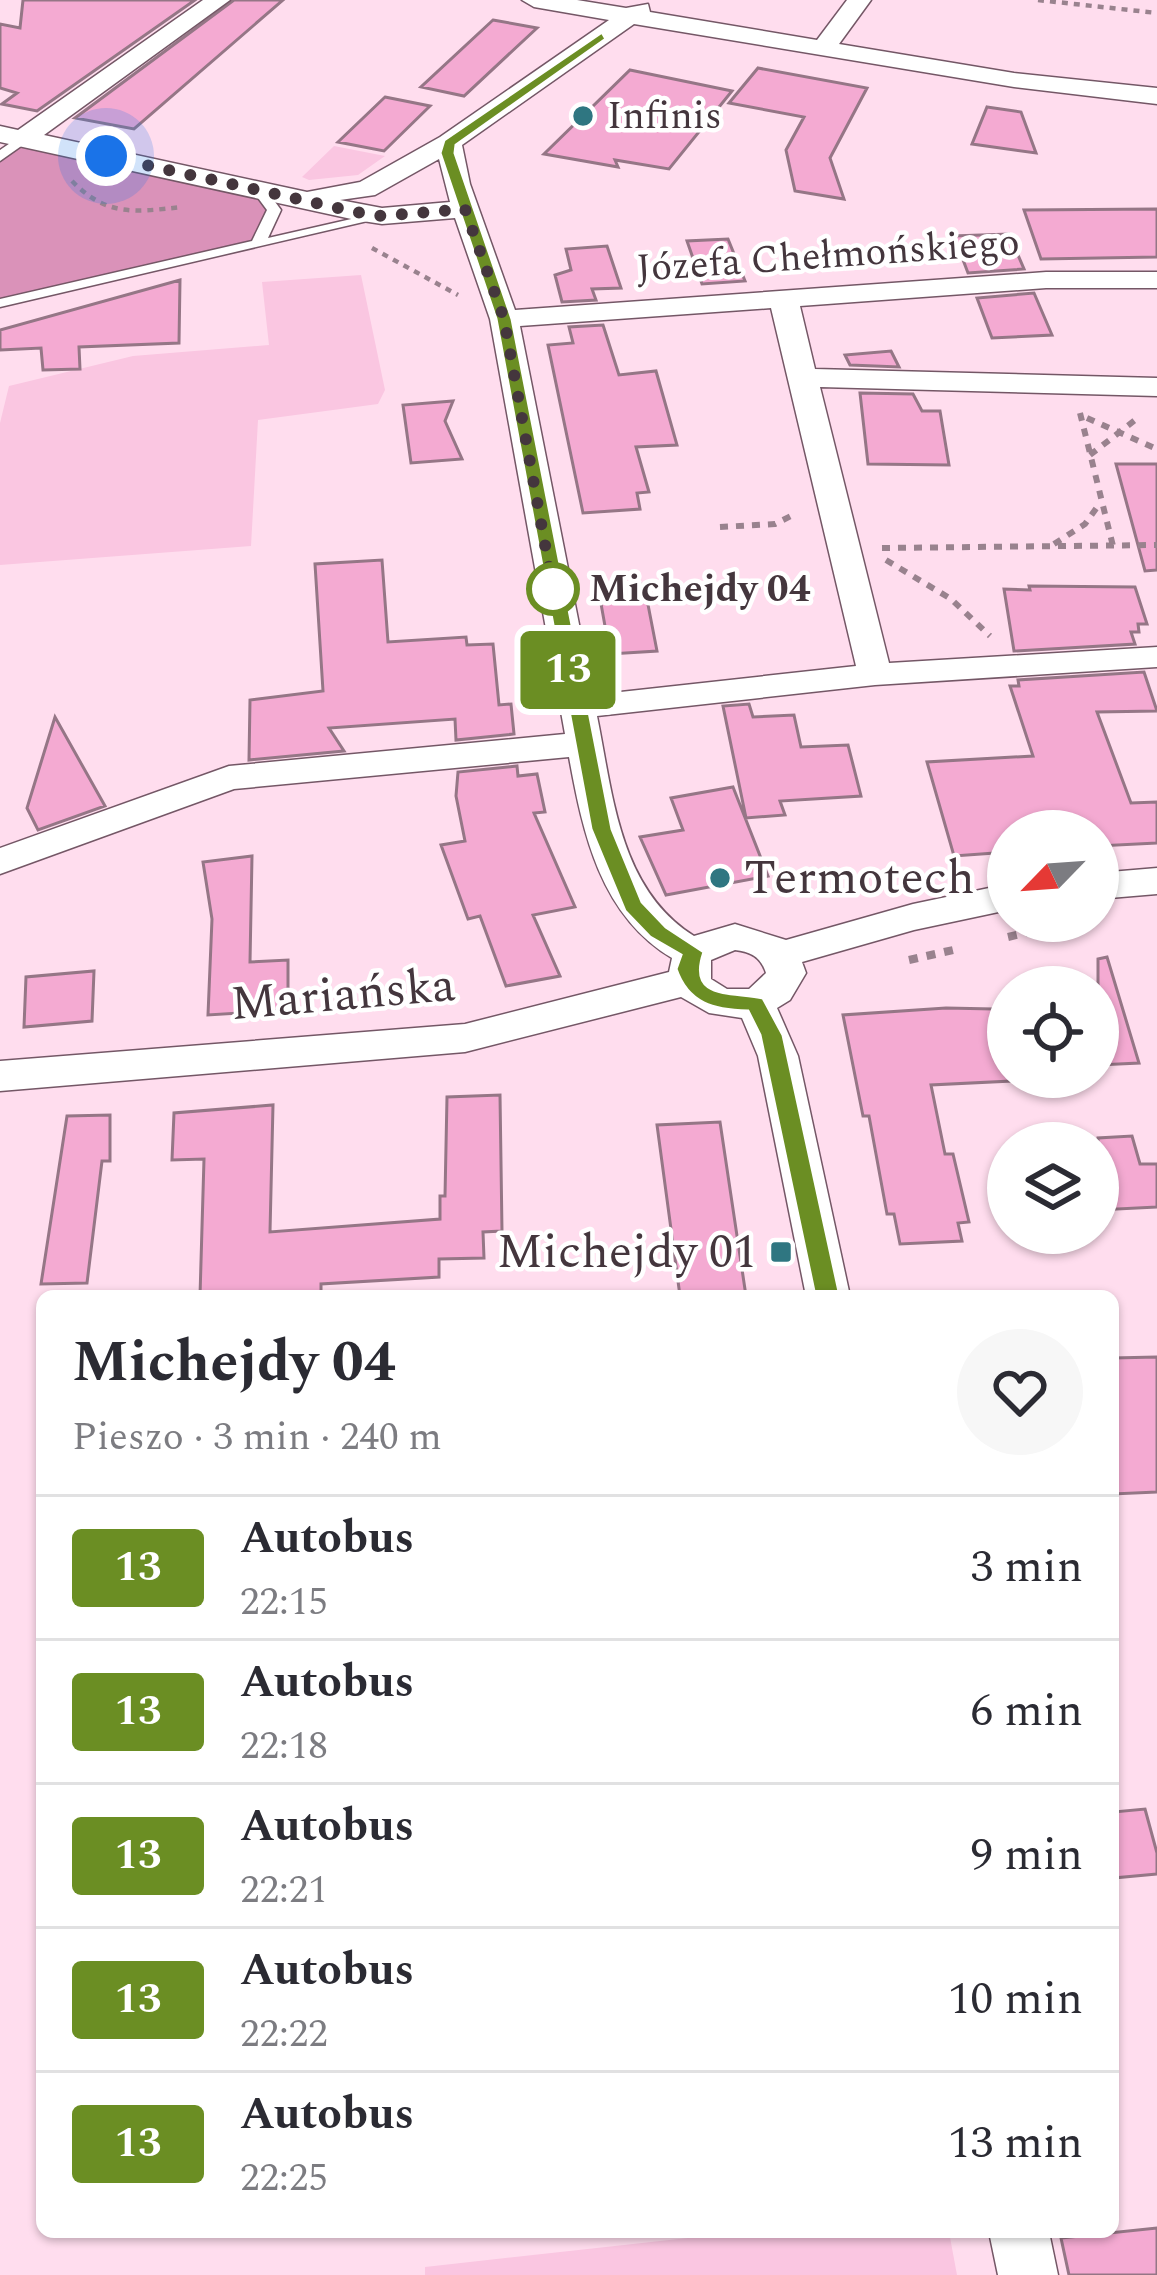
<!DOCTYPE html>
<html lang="pl">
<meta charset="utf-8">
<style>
:root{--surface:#fff;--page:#f7f7f7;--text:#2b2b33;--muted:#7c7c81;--line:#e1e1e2}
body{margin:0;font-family:Spectral,serif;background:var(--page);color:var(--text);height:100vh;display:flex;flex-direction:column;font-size:45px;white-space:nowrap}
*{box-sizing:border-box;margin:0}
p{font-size:39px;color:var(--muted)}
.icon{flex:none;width:66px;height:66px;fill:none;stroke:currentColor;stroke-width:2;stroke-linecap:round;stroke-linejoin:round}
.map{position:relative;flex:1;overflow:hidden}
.details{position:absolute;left:36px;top:1290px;width:1083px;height:948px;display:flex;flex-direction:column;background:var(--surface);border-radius:18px;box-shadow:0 3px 9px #0004}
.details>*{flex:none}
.badge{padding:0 24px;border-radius:9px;font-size:42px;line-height:78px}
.needle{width:78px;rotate:245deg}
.buttons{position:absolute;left:987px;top:810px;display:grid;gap:24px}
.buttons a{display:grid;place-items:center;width:132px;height:132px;border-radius:50%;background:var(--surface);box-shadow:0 3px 9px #0004;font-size:60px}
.you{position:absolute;width:60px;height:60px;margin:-30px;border:9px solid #fff;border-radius:50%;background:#1a73e8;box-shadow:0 0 0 18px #1a73e833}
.map>.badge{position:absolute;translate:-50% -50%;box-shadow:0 0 0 6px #fff}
.round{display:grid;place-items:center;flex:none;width:126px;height:126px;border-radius:63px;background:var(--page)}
.head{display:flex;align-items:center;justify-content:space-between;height:204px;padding:0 36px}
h1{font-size:57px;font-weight:700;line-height:90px}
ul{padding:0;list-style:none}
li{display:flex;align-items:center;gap:36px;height:144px;padding:0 36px;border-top:3px solid var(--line)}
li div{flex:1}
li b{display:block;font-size:45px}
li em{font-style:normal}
li .badge{min-width:132px;font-weight:700;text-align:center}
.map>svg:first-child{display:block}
.green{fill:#fac6e1}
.forest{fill:#da92b9}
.building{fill:#f4aad2;stroke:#957686;stroke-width:3}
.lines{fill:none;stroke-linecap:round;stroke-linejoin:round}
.service-casing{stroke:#745766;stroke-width:3}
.minor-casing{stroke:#745766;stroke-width:3}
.path-far2{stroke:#99828e;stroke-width:4.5;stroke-dasharray:6 6;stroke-linecap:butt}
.path-far1{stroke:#99828e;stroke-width:6;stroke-dasharray:8 8;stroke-linecap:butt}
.path{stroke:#99828e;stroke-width:8;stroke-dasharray:9 9;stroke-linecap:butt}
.service{fill:#fff;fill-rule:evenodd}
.minor{fill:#fff;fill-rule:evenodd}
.line{fill:#6b8e23;stroke:#fff;stroke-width:3}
.walk{stroke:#44363d;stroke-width:12;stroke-dasharray:0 21.6}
.poi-dot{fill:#2f7681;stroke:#fff;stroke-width:4.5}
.stop-dot{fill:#fff;stroke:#6b8e23;stroke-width:6}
.labels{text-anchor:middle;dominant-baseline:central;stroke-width:9;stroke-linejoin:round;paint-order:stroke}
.far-poi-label{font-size:39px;fill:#44363d;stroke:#fff;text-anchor:start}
.far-street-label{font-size:39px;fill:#44363d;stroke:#fff}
.far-stop-label{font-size:39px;font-weight:bold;fill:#44363d;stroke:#fff;text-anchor:start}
.poi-label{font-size:48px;fill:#44363d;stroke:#fff;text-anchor:start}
.street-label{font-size:48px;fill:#44363d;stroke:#fff}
</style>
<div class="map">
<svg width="1157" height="2275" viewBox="0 0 1157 2275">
<rect width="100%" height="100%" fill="#fde"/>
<!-- green -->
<path class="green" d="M334,146L385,156L358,175L309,180L302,177Z
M361,275L385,390L378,404L258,420L251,546L0,565V423L9,386L133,356L269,345L262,282Z
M742,2232H949L957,2275H425V2267Z"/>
<!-- forest -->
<path class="forest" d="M22,139L257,187L273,204L259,242L0,303V157Z"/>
<!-- building -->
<path class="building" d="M23,0H195L37,111L2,104L17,93L0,88V24L20,28Z
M234,0H283L134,129L75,118Z
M493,20L537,28L464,96L421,87Z
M758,68L867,88L830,158L844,199L795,191L786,150L804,117L729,103Z
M630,70L732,91L669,169L615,160L618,167L544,154Z
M385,97L430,106L384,151L338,142Z
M987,107L1021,112L1036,153L972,144Z
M1157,209V257L1041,259L1024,210Z
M1009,234L1024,269L968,273L954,236Z
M728,239L745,281L702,284L687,241Z
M607,246L621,288L592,289L596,300L562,302L555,275L571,270L566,249Z
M180,280L179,343L79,347L80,369L43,370L41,348L0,350V330Z
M1034,293L1052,335L992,338L977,298Z
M603,325L619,375L656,371L677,445L636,447L649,492L637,493L640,509L583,513L548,345L573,343L569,327Z
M891,351L899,367L850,365L845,355Z
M860,393L913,394L922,411H940L949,465L868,464Z
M453,401L445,421L462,459L411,463L403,405Z
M1116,464H1157V570L1145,571Z
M382,560L388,642L466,637L467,645L493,644L499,705L511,704L514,734L456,740L455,719L329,728L344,751L249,760L250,700L323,691L315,564Z
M644,584L657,651L610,654L598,587Z
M1029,586L1135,587L1147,624H1138L1139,632H1131L1135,644L1014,651L1004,589L1030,590Z
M1144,672L1157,711L1097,712L1131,803L1157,802V843L1098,846V831H1008V852L954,856L927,762L1033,756L1010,686H1019L1018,680Z
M749,704L753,717L794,715L801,747L848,745L861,796L780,801L785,815L746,818L723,706Z
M55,717L105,806L38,830L27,808Z
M517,766L518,776L537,774L545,812L534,813L575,907L533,915L560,976L506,986L480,916L468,919L441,845L465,841L456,796L458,772Z
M733,787L768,876L666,895L640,837L683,830L671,798Z
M252,856L250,962L288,960V1010L208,1015L212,919L203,862Z
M1107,957L1139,1063L1098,1065V959Z
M94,971L92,1021L24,1027L26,977Z
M946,1008L993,1009L1011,1081L931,1085L945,1154H953L969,1222L958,1223L962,1241L900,1244L894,1214H887L869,1116H863L843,1015Z
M500,1095L502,1231L483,1232L484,1258L439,1259V1277L321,1284V1296H200L204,1159L172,1160L174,1113L273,1105L270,1232L440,1219V1196H445L447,1097Z
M110,1115V1161H102L87,1283L41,1284L67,1116Z
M720,1122L746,1296H680L657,1125Z
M1132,1136L1140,1164H1157V1207L1098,1210V1138Z
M1157,1357V1492L1113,1494V1358Z
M1145,1809L1157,1853V1874L1113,1878V1812Z
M1157,2228V2275H1069L1061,2238Z"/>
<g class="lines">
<defs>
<path id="service" d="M22,135L28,139L27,142L0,161V150Z
M252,184H262L281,210L268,238L382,212L389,216L0,307V299L252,241L267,210L250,187Z"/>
<path id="minor" d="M203,0H230L44,135L307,192L360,182L440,137L609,20L534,7L522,0H577L626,8L648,4L650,12L817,40L847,0H871L839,44L1014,73L1157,88V104L1014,87L634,24L462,145L470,184L515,310L1046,272H1157V288H1046L800,306L815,369L1157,378V396L820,387L889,663L1157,647V667L875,685L597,716C613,795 619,889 694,936L735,924L786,940L913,904L1008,884V910L914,930L802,962L806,973L790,1000L777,1008L798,1056L850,1296H806L758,1056L742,1018L709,1013L681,997L465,1052L0,1091V1061L465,1024L669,972L672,958C600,915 583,833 569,757L234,789L0,874V848L229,766L565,734L490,319L455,218L382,224L356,220L0,142V126L18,130ZM439,159L450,202L382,208L340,200L375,195ZM771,308L856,666L593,695L520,326ZM735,950C751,952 761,957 766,973L749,989H727L711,979V960Z
M1157,868V894L1098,899V873Z
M989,2232H1049L1058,2275H998Z"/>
</defs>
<!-- service casing -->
<use href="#service" class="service-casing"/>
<!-- minor casing -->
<use href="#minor" class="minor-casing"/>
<!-- path-far2 -->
<path class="path-far2" d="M1038,0L1157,13
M72,181C107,217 135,212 182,207
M372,248L458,295"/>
<!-- path-far1 -->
<path class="path-far1" d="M1080,413L1113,546
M1087,418L1157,449
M1090,455L1139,417
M720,527L775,524L795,514
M1054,544L1085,524L1100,503
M882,548L1157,545
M886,560L951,599L990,636"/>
<!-- path -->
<path class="path" d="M1008,937L1077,921
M909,960L953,950"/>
<!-- service -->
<use href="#service" class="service"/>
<!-- minor -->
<use href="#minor" class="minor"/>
</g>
<!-- line -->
<path class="line" d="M602,32L606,39L456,145L455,153L512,319L612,829L642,902L666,927L704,952C687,1001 733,991 763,998L783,1035L840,1296L828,1306L815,1296L760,1035L748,1011C714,1010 688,1004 676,969L681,955L650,937L625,911L591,829L496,319L440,153L444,140Z"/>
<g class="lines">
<!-- walk -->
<path class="walk" d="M106,156L356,212L382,216L465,209L504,319L553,589"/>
</g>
<!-- markers -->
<g class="poi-dot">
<circle cx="583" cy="116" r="12"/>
<circle cx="720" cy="878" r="12"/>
<rect x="769" y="1240" width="24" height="24" rx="6"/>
</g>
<circle class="stop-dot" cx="553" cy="589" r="24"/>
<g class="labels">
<!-- far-poi labels -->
<g class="far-poi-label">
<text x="607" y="116">Infinis</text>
</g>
<!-- far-street labels -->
<g class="far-street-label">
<text transform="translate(828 256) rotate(-4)">Józefa Chełmońskiego</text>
</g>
<!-- far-stop labels -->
<g class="far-stop-label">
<text x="589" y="589">Michejdy 04</text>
</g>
<!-- poi labels -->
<g class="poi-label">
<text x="744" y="878">Termotech</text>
<text x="757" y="1252" text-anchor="end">Michejdy 01</text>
</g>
<!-- street labels -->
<g class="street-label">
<text transform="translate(343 995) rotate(-5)">Mariańska</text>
</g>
</g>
</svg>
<div class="buttons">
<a><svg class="needle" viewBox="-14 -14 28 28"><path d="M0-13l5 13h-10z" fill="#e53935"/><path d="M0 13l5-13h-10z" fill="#7c7c81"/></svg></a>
<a><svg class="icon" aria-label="locate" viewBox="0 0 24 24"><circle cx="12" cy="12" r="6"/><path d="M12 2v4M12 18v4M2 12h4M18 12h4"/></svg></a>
<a><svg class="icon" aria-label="layers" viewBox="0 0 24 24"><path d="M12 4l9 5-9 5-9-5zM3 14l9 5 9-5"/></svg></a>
</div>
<div class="you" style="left:106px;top:156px"></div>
<b class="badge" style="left:568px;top:670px;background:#6b8e23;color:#fff">13</b>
<section class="details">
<div class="head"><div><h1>Michejdy 04</h1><p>Pieszo · 3 min · 240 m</p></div><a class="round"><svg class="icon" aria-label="heart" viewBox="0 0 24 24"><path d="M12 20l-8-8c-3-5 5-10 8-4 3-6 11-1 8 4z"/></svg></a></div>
<ul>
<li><span class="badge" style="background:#6b8e23;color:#fff">13</span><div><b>Autobus</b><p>22:15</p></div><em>3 min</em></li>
<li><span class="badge" style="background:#6b8e23;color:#fff">13</span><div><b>Autobus</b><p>22:18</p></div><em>6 min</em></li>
<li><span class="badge" style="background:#6b8e23;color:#fff">13</span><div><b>Autobus</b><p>22:21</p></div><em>9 min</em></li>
<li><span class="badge" style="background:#6b8e23;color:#fff">13</span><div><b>Autobus</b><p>22:22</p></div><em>10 min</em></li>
<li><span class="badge" style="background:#6b8e23;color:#fff">13</span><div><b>Autobus</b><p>22:25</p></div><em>13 min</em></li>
</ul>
</section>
</div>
